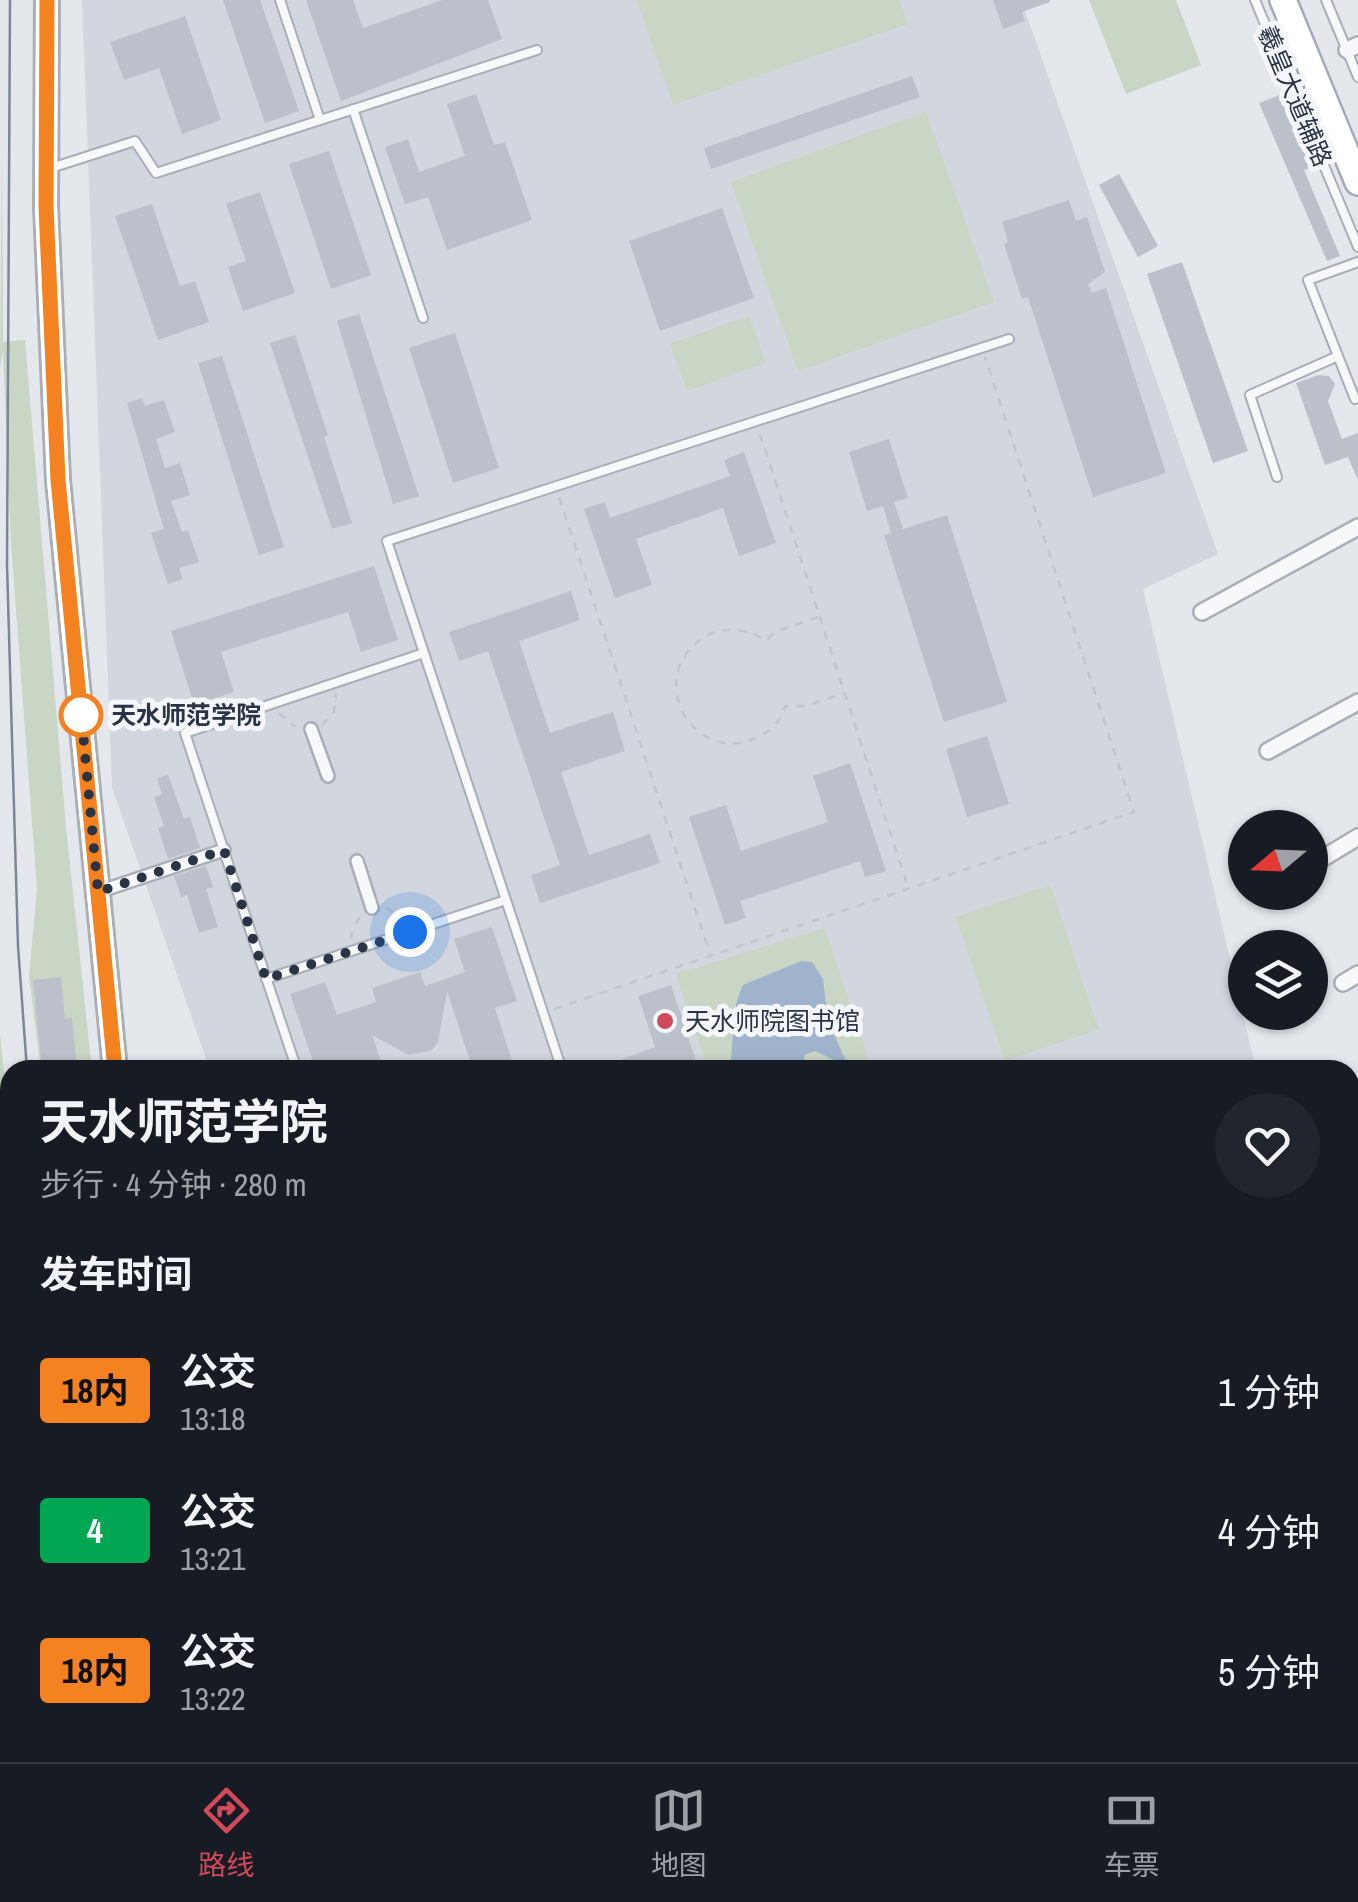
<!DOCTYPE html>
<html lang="zh">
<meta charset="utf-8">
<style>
:root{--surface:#171b24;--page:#20242c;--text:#f1f3f6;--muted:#9ea1a6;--line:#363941;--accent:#d1495b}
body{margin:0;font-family:"Archivo Narrow","Noto Sans SC",sans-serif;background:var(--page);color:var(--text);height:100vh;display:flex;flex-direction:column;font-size:38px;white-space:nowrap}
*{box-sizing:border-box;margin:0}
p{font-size:32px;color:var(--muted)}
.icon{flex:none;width:55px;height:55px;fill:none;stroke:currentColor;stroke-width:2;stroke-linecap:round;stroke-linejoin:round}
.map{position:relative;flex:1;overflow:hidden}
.drawer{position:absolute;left:0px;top:1060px;width:1360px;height:702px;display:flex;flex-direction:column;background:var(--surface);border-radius:30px 30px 0 0;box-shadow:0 2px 8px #0004}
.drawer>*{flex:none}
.badge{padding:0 20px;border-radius:8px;font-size:35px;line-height:65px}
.needle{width:65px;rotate:251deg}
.tools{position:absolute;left:1228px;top:810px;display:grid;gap:20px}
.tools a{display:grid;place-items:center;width:100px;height:100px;border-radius:50%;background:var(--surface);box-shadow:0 2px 8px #0004;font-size:50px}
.you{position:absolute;width:50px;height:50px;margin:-25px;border:8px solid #fff;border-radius:50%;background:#1a73e8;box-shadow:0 0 0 15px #1a73e833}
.map>.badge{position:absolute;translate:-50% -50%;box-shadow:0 0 0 5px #fff}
h2{padding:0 40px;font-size:38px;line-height:90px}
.round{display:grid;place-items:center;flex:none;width:105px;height:105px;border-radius:52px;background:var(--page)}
.head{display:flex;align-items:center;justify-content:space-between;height:170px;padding:0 40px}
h1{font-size:48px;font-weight:700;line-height:75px}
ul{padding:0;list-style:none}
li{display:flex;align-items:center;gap:30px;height:140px;padding:0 40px}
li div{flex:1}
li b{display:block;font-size:38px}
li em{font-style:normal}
li .badge{min-width:110px;font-weight:700;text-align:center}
.tab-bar{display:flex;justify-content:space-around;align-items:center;height:140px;border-top:2px solid var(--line);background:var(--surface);font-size:28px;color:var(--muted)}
.tab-bar a{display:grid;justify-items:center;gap:5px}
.tab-bar .on{color:var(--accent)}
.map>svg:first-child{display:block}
.built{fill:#d2d6de}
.green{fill:#c9d6c5}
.water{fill:#9fb4cc}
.building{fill:#bbc0ca}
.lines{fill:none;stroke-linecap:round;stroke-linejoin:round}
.service-casing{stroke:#a9aeb7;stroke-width:12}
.pedestrian-casing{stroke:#a9aeb7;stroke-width:16}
.minor-casing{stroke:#a9aeb7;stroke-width:20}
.secondary-casing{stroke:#a9aeb7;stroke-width:28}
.primary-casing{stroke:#a3abb8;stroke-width:30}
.trunk-casing{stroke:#8b94a3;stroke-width:30}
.path{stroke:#c2c5cb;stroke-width:2.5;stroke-dasharray:8 8;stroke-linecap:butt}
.service{stroke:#f7f8fa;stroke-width:8}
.pedestrian{stroke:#f7f8fa;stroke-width:11}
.minor{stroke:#f7f8fa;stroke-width:15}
.secondary{stroke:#fff;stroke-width:22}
.primary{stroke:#fff;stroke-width:25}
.trunk{stroke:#fff;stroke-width:25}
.tram{stroke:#7d8696;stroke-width:2.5}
.line-casing{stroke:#fff;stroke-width:22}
.line{stroke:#f58220;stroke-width:15}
.walk{stroke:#2b3445;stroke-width:10;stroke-dasharray:0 18}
.stop-dot{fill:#fff;stroke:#f58220;stroke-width:5}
.poi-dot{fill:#d1495b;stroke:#f4f6f9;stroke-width:4}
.labels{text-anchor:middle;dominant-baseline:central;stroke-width:10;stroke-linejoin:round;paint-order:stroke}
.street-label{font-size:25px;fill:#2b3445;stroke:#f4f6f9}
.stop-label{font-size:25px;font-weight:bold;fill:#2b3445;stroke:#f4f6f9;text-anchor:start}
.poi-label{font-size:25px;fill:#2b3445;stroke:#f4f6f9;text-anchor:start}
</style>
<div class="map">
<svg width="1358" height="1762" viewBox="0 0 1358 1762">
<rect width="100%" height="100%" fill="#e4e7ec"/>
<!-- built -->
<path class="built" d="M82,0H1021L1218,554L1143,589L1254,1061L1219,1070H210L112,787Z
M613,1752H898V1753L897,1762H612Z"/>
<!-- green -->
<path class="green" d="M637,0H899L908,24L673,105Z
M1089,0H1176L1201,65L1126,94Z
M926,112L994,302L798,371L731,182Z
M2,144L3,342L25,340L66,827L92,1070H41L29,976L37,889L11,543L3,351L0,367Z
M749,316L766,363L687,391L670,344Z
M1050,885L1099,1029L1005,1061L956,917Z
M825,928L872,1070H708L676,974Z
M0,1033L10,1130V1615L0,1582Z
M52,1753H156L159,1762H55Z
M196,1753H265L268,1762H198Z"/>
<!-- water -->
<path class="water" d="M801,961L812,962L823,979L828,1021L850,1070H839L834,1060L815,1051L805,1055L801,1070H729C735,1041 730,1011 743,985Z
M0,1582L10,1615V1752L52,1753L55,1762H0Z"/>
<!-- building -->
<path class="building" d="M223,0H260L299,111L265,123Z
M306,0H353L363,28L442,0H488L502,39L341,101Z
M993,0H1050V2L1022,12L1025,21L1003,29Z
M185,16L221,120L182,134L159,68L124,80L110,42Z
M912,76L920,97L711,169L704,148Z
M476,94L494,145L505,142L532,220L447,250L428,197L405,204L385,147L408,139L419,172L465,156L447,104Z
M1282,94L1312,167L1304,170L1340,256L1327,261L1259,103Z
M329,151L371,275L331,289L289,164Z
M1119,174L1158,246L1138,257L1099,185Z
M260,192L295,293L243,311L228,267L246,261L226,204Z
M1069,200L1076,221L1087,217L1105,272L1088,284L1092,293L1106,288L1166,473L1093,497L1028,297L1022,299L1004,244L1008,242L1002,222Z
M152,204L180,286L195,281L209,322L158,340L115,216Z
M722,208L754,298L660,331L629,241Z
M1182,262L1248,451L1213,463L1147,274Z
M359,314L419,496L393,504L337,321Z
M455,333L499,468L453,483L409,348Z
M295,335L328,435L324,437L352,523L332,529L270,343Z
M222,356L284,547L259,555L198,363Z
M1319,375L1329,376L1335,384L1328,401L1342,439L1358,433V480L1348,457L1325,465L1296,383Z
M142,398L145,406L164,400L175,432L156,439L165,468L180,463L190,495L171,501L182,532L188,530L199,562L179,568L183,579L168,584L151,533L164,529L127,403Z
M889,439L908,498L894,502L903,529L947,515L1007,702L944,722L884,535L891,533L883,506L867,511L849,452Z
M744,452L776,543L739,556L723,508L636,539L652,585L615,598L584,509L605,502L610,518L730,476L724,460Z
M374,566L398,640L361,652L348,612L221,652L234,692L194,705L171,631Z
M571,591L580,620L519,641L550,733L613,712L625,751L561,772L589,855L650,834L660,863L540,903L531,875L560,865L488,651L459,661L449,632Z
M987,736L1009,804L967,817L946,749Z
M850,763L886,871L865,877L860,861L740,901L746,918L725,925L689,817L726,805L741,851L828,822L813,776Z
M168,775L184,819L190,817L200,848L168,859L158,828L164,826L154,797L162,794L157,778Z
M206,866L213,887L206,889L218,927L199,933L187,895L181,897L174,876Z
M492,927L517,1001L495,1008L515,1070H473L447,991L438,1042L432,1050L409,1055L372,1035L384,1070H340L336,1060L315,1067L290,994L325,982L337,1015L376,1002L372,988L420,972L425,986L443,980L465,972L454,939Z
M61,977L65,1019L72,1018L77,1070H42L33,980Z
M671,985L699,1070H594L655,1047L638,996Z"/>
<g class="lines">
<defs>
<path id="service" d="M280,0L320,120
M1255,0L1358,247
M1326,0L1358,77
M353,109L423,318
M51,168L135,141L156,173L537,50
M1355,399L1308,280L1358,262
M1277,477L1250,395L1338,356
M424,653L387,541L1009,339
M506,900L562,1070
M266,979L506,900L424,653L185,733C222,845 259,958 297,1070
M483,1752L490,1762
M590,1752L593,1762
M1019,1752L1021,1762"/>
<path id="pedestrian" d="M311,729L328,776
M357,861L372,908
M98,892L224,850"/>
<path id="minor" d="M1347,50L1358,45
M1202,612L1358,527
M1268,751L1358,702
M1310,866L1358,837
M1343,983L1358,974
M1350,1448L1358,1475"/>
<path id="secondary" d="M47,0L46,207L58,480L115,1070
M284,1752L288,1762"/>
<path id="primary" d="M1283,0L1358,182"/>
<path id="trunk" d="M414,1752L429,1762
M445,1752L453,1762
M300,1762L333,1752"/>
</defs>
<!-- service casing -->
<use href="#service" class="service-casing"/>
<!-- pedestrian casing -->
<use href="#pedestrian" class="pedestrian-casing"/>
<!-- minor casing -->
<use href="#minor" class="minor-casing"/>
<!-- secondary casing -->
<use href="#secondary" class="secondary-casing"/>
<!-- primary casing -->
<use href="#primary" class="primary-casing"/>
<!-- trunk casing -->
<use href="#trunk" class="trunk-casing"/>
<!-- path -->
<path class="path" d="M760,434L908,887
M559,497L710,954
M818,617L775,632L766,641C750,629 726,626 708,635C639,673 694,773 762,735C773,729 782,718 785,706H806L844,693
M279,713L295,727
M322,725L334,712L336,693
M386,908L404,919
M351,939L352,930L361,915
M554,1009L1134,812L985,357"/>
<!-- service -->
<use href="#service" class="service"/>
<!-- pedestrian -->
<use href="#pedestrian" class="pedestrian"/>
<!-- minor -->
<use href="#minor" class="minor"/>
<!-- secondary -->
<use href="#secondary" class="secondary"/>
<!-- primary -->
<use href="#primary" class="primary"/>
<!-- trunk -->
<use href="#trunk" class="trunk"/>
<!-- tram -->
<path class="tram" d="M10,0L7,565L18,946L27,1070
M170,1752L173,1762"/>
</g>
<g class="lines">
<defs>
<path id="line" d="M47,0L46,207L58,480L115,1070"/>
</defs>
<!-- line casing -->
<use href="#line" class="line-casing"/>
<!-- line -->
<use href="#line" class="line"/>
<!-- walk -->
<path class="walk" d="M81,715L80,701L98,892L224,850L266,979L410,932"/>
</g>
<!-- markers -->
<circle class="stop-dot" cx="81" cy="715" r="20"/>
<circle class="poi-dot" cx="665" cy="1021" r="10"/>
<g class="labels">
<!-- street labels -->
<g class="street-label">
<text transform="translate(1295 96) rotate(67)">羲皇大道辅路</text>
</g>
<!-- stop labels -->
<g class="stop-label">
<text x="111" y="715">天水师范学院</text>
</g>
<!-- poi labels -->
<g class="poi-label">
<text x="685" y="1021">天水师院图书馆</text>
</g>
</g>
</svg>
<div class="tools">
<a><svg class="needle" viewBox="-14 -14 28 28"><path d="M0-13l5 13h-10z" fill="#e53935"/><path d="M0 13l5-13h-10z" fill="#9ea1a6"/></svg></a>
<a><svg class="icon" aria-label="layers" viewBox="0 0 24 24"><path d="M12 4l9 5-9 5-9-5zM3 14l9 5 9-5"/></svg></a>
</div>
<div class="you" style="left:410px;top:932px"></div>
<section class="drawer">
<div class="head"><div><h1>天水师范学院</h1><p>步行 · 4 分钟 · 280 m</p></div><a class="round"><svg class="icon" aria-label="heart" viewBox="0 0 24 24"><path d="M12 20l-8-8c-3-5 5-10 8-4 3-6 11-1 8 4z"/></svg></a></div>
<h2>发车时间</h2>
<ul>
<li><span class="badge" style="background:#f58220;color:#111">18内</span><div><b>公交</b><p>13:18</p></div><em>1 分钟</em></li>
<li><span class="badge" style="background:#00a651;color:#fff">4</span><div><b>公交</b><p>13:21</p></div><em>4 分钟</em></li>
<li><span class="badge" style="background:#f58220;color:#111">18内</span><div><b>公交</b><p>13:22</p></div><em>5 分钟</em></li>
</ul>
</section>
</div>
<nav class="tab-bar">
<a class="on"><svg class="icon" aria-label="directions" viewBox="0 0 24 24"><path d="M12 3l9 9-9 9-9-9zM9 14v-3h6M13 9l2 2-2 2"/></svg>路线</a>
<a><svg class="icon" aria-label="map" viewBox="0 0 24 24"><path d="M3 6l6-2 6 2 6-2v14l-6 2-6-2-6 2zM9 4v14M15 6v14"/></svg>地图</a>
<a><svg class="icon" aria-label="tickets" viewBox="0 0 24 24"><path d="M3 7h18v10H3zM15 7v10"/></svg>车票</a>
</nav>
